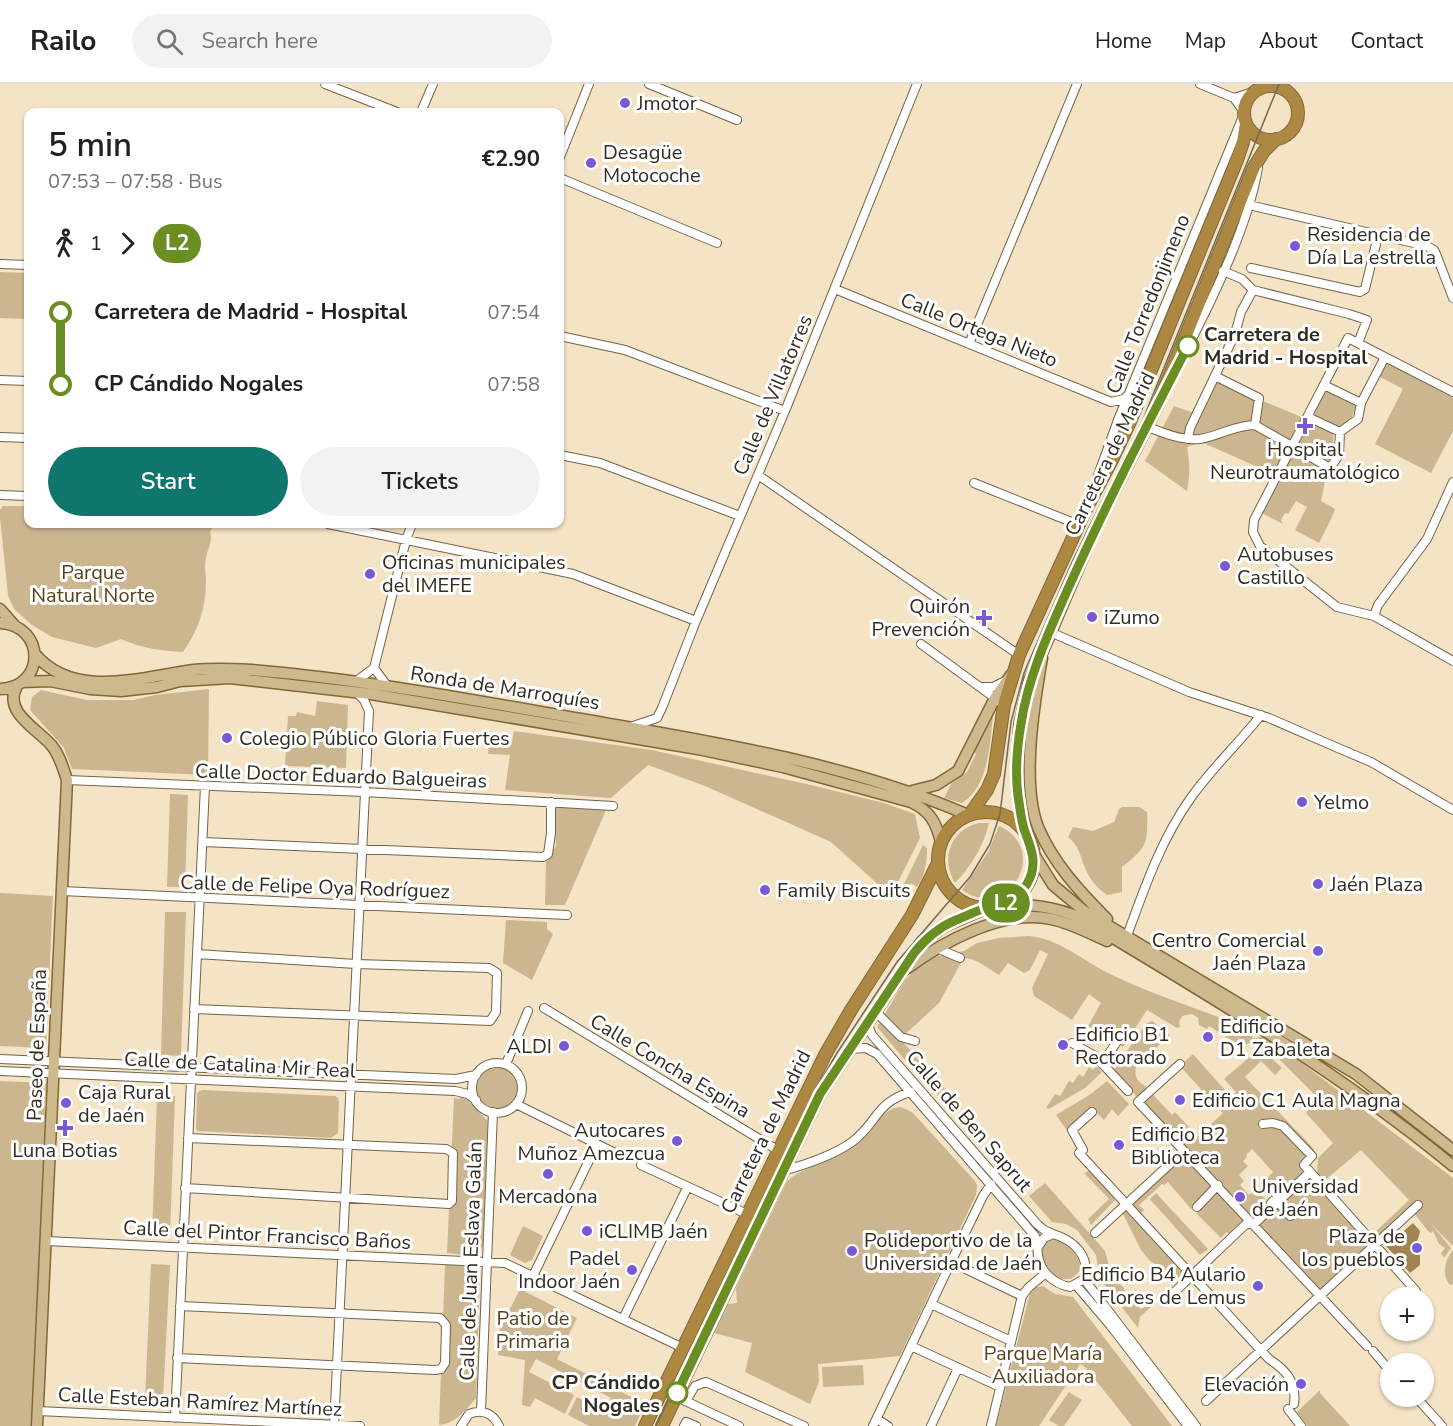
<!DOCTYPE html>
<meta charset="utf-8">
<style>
:root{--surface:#fff;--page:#f2f2f2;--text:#202124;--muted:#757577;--line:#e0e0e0;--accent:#0f766e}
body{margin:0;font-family:"Nunito Sans",sans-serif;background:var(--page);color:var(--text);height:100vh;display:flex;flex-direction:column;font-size:22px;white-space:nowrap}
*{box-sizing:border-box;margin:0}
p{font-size:20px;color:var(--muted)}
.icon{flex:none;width:33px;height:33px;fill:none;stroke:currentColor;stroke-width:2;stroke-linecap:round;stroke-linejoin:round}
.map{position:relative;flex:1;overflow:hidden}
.panel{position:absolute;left:24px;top:24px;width:540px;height:420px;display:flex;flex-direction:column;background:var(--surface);border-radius:12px;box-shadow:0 2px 4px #0004}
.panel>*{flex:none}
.badge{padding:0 12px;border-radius:20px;font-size:21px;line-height:39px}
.buttons{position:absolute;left:1380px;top:1203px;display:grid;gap:12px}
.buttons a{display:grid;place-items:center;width:54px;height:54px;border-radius:50%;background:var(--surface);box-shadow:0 2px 4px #0004;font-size:30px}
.map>.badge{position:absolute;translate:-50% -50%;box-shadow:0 0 0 3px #fff}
.legs{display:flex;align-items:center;gap:9px;height:66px;padding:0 24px;font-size:20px}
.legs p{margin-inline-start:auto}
.head{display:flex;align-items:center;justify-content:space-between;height:102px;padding:0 24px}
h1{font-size:33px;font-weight:600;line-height:45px}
.button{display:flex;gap:12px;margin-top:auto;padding:12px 24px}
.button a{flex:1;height:69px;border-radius:36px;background:var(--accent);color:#fff;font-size:24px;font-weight:600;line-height:69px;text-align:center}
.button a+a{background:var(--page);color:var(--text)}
ul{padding:0 24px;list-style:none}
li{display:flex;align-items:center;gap:21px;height:72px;font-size:22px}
li i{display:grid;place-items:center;width:9px;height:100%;margin:0 8px;background:currentColor}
li i::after{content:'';width:15px;height:15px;margin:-8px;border:4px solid;border-radius:50%;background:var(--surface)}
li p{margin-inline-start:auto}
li:first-child i{background:linear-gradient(#0000 50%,currentColor 0)}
li:last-child i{background:linear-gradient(currentColor 50%,#0000 0)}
header{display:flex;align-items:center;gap:36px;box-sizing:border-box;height:84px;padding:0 30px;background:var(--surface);border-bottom:2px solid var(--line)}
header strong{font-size:28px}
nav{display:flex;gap:33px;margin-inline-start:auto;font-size:21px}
.search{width:420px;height:54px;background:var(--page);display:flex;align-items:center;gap:15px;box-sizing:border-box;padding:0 21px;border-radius:33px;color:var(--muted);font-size:22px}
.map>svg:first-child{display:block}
.green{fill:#ccb690}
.water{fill:#a18551}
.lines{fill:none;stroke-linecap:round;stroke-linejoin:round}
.minor-casing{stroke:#72644a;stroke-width:10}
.major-casing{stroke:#826837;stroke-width:13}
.highway-casing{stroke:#826837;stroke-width:14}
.minor{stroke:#fff;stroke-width:8}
.major{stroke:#ceb88e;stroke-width:10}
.highway{stroke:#ad8843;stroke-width:12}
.tram{stroke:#736957;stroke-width:1.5}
.line-1-casing{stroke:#fff;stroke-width:14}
.line-1{stroke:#6b8e23;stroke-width:9}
.poi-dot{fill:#7859d3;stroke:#fff;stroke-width:2}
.stop-1-dot{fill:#fff;stroke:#6b8e23;stroke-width:3}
.labels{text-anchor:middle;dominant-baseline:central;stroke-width:6;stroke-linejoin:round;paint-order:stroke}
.poi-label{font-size:20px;fill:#332c21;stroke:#fff;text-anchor:start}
.street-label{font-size:20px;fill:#332c21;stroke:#fff}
.stop-label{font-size:20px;font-weight:bold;fill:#332c21;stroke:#fff;text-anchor:start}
.park-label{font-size:20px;fill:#584219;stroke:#fff}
</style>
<header>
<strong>Railo</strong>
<div class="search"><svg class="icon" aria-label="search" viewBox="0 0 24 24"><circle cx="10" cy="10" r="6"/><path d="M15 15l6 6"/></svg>Search here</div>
<nav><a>Home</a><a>Map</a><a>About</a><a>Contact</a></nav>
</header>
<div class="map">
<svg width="1453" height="1342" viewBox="0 0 1453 1342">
<rect width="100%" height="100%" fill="#f4e3c5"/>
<!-- green -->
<path class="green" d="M0,188L28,189V235L0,234Z
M1387,279L1453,314V347L1431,389L1375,360L1403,305L1380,293Z
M1217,298L1311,337L1326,305L1356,322L1351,335L1333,349L1334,370L1327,387L1321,417L1335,425L1331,435L1319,459L1295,446L1307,423L1296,417L1288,430L1285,429L1281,436L1283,440L1262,429L1281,395L1251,380L1201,358L1187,363C1190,379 1190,391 1187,407L1145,377L1174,322L1200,331Z
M3,422H28V440H216L210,447C213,460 208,462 206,474C204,482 206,490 206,498C206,524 198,547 183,568C162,567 140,564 121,555L96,564L52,553L32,541L14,525L8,511L0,434V426Z
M209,605L208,691L72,685L64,664L30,626L32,613L41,606L87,616H133L155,611Z
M317,617L348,621L346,684L285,682L288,632H296L297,628L315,632Z
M994,623C990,653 991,701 962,719L944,714L951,700L967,688L976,670L974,668Z
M514,647L652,666L811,701L884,719L915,730L920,754L891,812L831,758L705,702L648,681L611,714L505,706L510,671L488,670L489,656L512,658Z
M170,710L188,711L185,803H167Z
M555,720L592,723L606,726L565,821H545L546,778L556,762Z
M1122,723H1139L1147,728C1148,760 1147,763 1122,783V808L1107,811C1097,804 1090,796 1085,784C1080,771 1079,762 1068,753L1073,743L1093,747L1114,738L1119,725Z
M979,739H989C984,761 971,783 955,799C940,775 951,745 979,739Z
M999,742C1051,765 1009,839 962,806L988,768Z
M923,761L927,764C927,777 925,793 917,803L911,799L909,803L904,800Z
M0,809L53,812L46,964L0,962Z
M165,828H186L181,972L161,971Z
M506,836L547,838V845L553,850L532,896L503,879Z
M1029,852C1061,855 1084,878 1112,891C1154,911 1199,925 1242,942L1254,955L1265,951L1453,1094V1200L1450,1201C1441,1190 1445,1176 1453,1166V1162L1431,1140L1451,1164L1444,1174L1441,1169L1445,1164L1439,1160L1433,1147L1431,1149L1428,1147L1414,1129L1374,1157L1370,1153L1409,1116L1361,1066L1318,1102L1370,1161L1320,1208L1258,1140L1282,1117L1266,1095L1273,1088L1252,1065L1246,1071L1247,1073L1243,1077L1248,1082L1239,1091L1244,1097L1240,1101L1249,1111L1256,1105L1265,1115L1229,1150L1226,1148L1221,1154L1196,1129L1199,1126L1195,1122L1191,1125L1168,1098L1164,1101L1162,1100L1148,1113L1150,1115L1156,1109L1208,1165L1200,1171L1148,1113L1139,1121L1144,1126L1141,1129L1185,1178L1183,1179L1129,1122L1188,1067L1113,987L1146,940L1152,937L1170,951L1136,983C1134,991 1137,998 1144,1001L1172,1031L1175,1028L1189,1043L1186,1047L1194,1056L1223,1029L1215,1021L1210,1025L1196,1010L1201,1005L1180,982L1193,970L1231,1013L1236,1008L1224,995L1259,965H1262L1282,984L1275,991L1261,977L1245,993L1314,1065L1308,1073L1298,1081L1313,1099L1317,1095L1318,1074L1333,1059L1306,1029L1318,1014L1260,956L1246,960L1238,954L1239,961L1209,942L1207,945L1199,941L1198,934L1192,930L1182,932L1179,938L1180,943L1177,944L1147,926L1123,963L1088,942L1101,919L1089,910L1072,936L1034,912L1032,904L1048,870L1040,866L1030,886L1024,889L1008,879L999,891C987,884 971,869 957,876L961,879L939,919L900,955L962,1024L955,1030L939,1011L933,1009L877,943L904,898L915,885L934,873L964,867L977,859L999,854Z
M1096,982L1102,988L1085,1004L1049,1025L1046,1024L1055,1010L1060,1012L1069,997L1073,999L1079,990L1083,993L1089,983L1093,986Z
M476 1004a21 21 0 1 1 42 0a21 21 0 1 1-42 0Z
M0,997L46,999L33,1342H0Z
M1107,997L1129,1020L1118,1032L1112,1025L1104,1036L1093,1025L1068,1048L1056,1031L1091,1010Z
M203,1006L335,1012L338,1014L339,1018L338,1049L331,1054L198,1047L196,1045L197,1010L199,1007Z
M157,1011L175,1012L170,1152H152Z
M460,1011C471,1017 479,1029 488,1037L483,1161C478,1176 460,1170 447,1169L454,1014L459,1015Z
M901,1023L912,1028L974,1096L977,1101L976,1111L900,1272L818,1280L819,1298L810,1320L745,1288L752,1259L714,1249L727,1220L737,1219L736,1204L787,1097C807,1080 835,1077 855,1062C872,1051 879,1024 901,1023Z
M1089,1087L1116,1115L1091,1141L1088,1135L1109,1115L1084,1089Z
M1045,1099L1105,1167L1112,1193L1123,1203L1128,1215L1141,1225L1152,1219L1153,1221L1140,1233L1138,1244L1100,1195L1096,1171L1077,1146L1066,1140L1052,1138L1029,1112Z
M1125,1126L1185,1190L1179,1194L1150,1177L1141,1166L1122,1128Z
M523,1142L543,1152L532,1176L525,1179L510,1171Z
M1054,1154C1067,1159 1082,1172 1080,1187L1071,1195H1058C1046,1184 1029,1161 1054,1154Z
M151,1180L170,1181L163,1316L145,1315Z
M445,1181H472L477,1184L480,1191L476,1314C465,1327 456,1339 439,1341Z
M1043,1202L1055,1210L1073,1213L1172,1342H1132L1086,1284L1080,1280L1039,1342H996L1030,1209L1036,1203Z
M520,1205L577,1234L557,1275L645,1320L635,1342H589L568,1331L577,1313L604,1327L611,1314L536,1275L529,1288L574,1311L565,1330L535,1314L530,1323L522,1321L525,1276L498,1271L500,1245Z
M863,1281L864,1301L823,1303L822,1283Z
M1320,1306V1309L1350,1342H1307L1297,1328Z
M1069,1308L1082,1316L1064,1342H1059L1049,1336Z"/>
<!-- water -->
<path class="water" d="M1413,1139L1420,1147C1419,1154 1415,1160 1415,1167L1420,1171V1181L1410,1189L1386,1162Z"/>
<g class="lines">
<defs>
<path id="minor" d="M325,0L397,28
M649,0L737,36
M1200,0L1234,14L1244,28
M1234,14L1256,7
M421,28L433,0
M560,73L589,0
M560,94L717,159
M1249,121L1427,162L1434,166L1436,170L1453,214
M0,180L28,181
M1251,184L1360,208L1365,205L1378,152
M1223,187L1242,195L1253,206L1349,230L1367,236L1358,259
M835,205L1111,318L1124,315L1128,311
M560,252L625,266L785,327
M969,260L1077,0
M1183,272C1211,219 1248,143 1258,84
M1215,292L1259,314L1255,341
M0,296L28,297
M1324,301L1361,319
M1453,308L1348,254L1254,436L1253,448L1260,462L1337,523L1374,532L1453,577
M1308,333L1340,348
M1148,343C1163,349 1183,357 1200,355C1219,352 1235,341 1255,341L1330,384L1339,371L1340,348L1358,335L1361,319L1385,273
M0,353L28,354
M1188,355L1190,344L1235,250L1241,228L1253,206
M560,371L600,379L740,432
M758,391L1019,571
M1097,394L1118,336L1244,30
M974,399L1079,441
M0,411L28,412
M328,440L573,490L696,537
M1374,532L1378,521L1427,455L1453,398
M1050,548L1189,608L1269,634L1338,664L1371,678L1453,726
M921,560L999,617
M374,584L406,456L412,440
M374,584L388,603
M355,598L374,584
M982,603H993L1007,596
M630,643L657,634L662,624L696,537L785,327L917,0
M67,696L364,708L613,722
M203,758L543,773L548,770L551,749V718
M62,807L567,831
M1127,852C1144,805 1161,756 1190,715C1211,685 1238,660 1261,631
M939,865L960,874
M544,924L779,1067
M194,925L490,937L496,928L497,889L489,884L356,880L197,870
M879,931L901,953L915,957
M867,939L872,951L1037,1140L1044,1146L1053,1150
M1072,959L1095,972L1128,1007
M850,965L866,964L877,970L1035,1152C1038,1158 1037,1164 1038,1171C1040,1188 1054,1200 1070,1203L1084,1195C1091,1173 1074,1156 1053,1150L1044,1154L1038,1163
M0,975L456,995L476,991
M472 1004a25 25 0 1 1 50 0a25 25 0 1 1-50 0Z
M506,980L528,927
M1102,980L1116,959
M1180,980L1138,1018L1367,1262
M0,987L455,1007L468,1010L476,1016
M516,1020L615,1069
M1092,1028L1072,1046L1083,1066L1079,1069L1269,1275C1286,1286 1297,1298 1294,1320
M1263,1040L1273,1039L1283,1042L1312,1072L1304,1081L1416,1207
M641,1081L747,1130
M783,1087C804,1081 834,1071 852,1058C877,1040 875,1018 911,1008
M185,1104L449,1120L452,1117L453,1069L446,1065L188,1054
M1271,1105L1278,1112L1271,1119
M1278,1118L1290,1132
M1197,1123L1218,1101
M1095,1149L1184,1067
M46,1157L505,1179L683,1264
M951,1178L1022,1212
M533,1192L597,1060
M1084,1195L1196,1342
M1076,1201L1110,1241L1188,1342
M1164,1218L1246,1140H1254L1310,1088
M931,1220L1011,1257
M623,1235L687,1104
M911,1262L1000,1303
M1373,1267L1390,1287
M177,1274L435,1286L441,1285L445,1279L446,1241L440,1234L180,1222
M1415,1312L1442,1342
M681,1315L739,1342
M686,1317L695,1302L706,1298L804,1342
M1206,1317L1418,1121
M1288,1325L1301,1342
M38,1327L360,1342
M481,1327L493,1028
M175,1334L205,702
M877,1335L888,1342
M334,1342L369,627L364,616L356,608
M461,1342L469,1330C482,1325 493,1329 499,1342
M684,1342L686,1338L696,1342
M873,1342L951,1178L983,1112L991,1100
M931,1342L958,1284
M991,1342L1022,1212L1029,1203L1046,1189"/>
<path id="major" d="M0,525L15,542
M0,539C46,541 46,604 0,605
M35,570C74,617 144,592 194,586C213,584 233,585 252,586C362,595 472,616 581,635C711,658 846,678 968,731
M1042,574C1034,620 1021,699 1038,743C1053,779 1080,808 1107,835
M22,598L50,597L90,605L121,607L157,603L180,597L230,594L371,610L698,665L783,683L911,718C930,727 936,738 941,758
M17,602C2,628 38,645 52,662C60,672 63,684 67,696L37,1342
M912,707L936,701L958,687L995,614L1011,591
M1033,769L1053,801L1084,827L1356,990L1453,1066
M1004,820C1031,821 1055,822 1080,834C1208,911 1338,987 1453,1082
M906,885C944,857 1003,825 1051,835C1071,839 1089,849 1107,857"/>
<path id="highway" d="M1244 29a27 27 0 1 1 54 0a27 27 0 1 1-54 0Z
M938 776a48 48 0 1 1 96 0a48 48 0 1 1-96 0Z
M970,730L987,706L994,690L1004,621L1019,571L1086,425L1111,378L1129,340L1237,76L1243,58L1246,39
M1025,748L1018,711L1017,676L1020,640L1030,596L1092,451L1158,320L1254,83L1264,67L1276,55
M645,1342L825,971L851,926L912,831L938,779
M662,1342L820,1010L922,858L944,842L988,823"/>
</defs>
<!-- minor casing -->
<use href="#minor" class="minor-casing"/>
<!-- major casing -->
<use href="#major" class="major-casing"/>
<!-- highway casing -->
<use href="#highway" class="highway-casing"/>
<!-- minor -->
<use href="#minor" class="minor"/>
<!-- major -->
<use href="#major" class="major"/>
<!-- highway -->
<use href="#highway" class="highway"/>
<!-- tram -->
<path class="tram" d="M656,1342L817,1003L837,969L897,878L970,793L990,760L1000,730L1011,638L1024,589L1072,478L1142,338L1279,0"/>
</g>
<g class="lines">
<defs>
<path id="line-1" d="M677,1309L820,1010L914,869C926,854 939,843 956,836C966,832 976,827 986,824C1003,819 1017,817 1027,800C1038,781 1032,766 1025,748C1021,737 1020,723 1018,712C1015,688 1017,663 1021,640C1028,593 1048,550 1067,507C1104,424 1146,343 1188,262"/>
</defs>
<!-- line-1 casing -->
<use href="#line-1" class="line-1-casing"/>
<!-- line-1 -->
<use href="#line-1" class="line-1"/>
</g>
<!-- markers -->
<g class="poi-dot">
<circle cx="625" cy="19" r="6"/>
<circle cx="591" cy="79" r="6"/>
<circle cx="1295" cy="162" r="6"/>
<path d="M1302 333h6v6h6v6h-6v6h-6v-6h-6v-6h6z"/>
<circle cx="1225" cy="482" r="6"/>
<circle cx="370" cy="490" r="6"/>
<circle cx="1092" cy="533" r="6"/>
<path d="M981 525h6v6h6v6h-6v6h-6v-6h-6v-6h6z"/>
<circle cx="227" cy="654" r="6"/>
<circle cx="1302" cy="718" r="6"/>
<circle cx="1318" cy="800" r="6"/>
<circle cx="765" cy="806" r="6"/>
<circle cx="1318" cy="867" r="6"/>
<circle cx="1208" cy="953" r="6"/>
<circle cx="1063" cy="961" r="6"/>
<circle cx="564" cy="962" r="6"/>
<circle cx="1180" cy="1016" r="6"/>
<circle cx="66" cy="1019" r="6"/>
<path d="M62 1035h6v6h6v6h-6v6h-6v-6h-6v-6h6z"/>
<circle cx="677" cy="1057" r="6"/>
<circle cx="1119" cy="1061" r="6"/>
<circle cx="548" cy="1090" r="6"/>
<circle cx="1240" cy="1113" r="6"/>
<circle cx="587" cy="1147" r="6"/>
<circle cx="1417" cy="1164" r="6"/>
<circle cx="852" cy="1167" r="6"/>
<circle cx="632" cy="1186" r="6"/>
<circle cx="1258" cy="1202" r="6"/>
<circle cx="1301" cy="1300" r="6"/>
</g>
<g class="stop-1-dot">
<circle cx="1188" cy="262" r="10"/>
<circle cx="677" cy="1309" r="10"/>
</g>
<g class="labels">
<!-- poi labels -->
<g class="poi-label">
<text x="637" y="19">Jmotor</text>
<text x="603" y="68">Desagüe<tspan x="603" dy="23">Motocoche</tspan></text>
<text x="1307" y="150">Residencia de<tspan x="1307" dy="23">Día La estrella</tspan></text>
<text x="1305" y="365" text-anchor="middle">Hospital<tspan x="1305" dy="23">Neurotraumatológico</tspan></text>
<text x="1237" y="470">Autobuses<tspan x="1237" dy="23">Castillo</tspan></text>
<text x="382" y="478">Oficinas municipales<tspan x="382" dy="23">del IMEFE</tspan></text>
<text x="970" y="522" text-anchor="end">Quirón<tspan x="970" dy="23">Prevención</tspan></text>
<text x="1104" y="533">iZumo</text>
<text x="239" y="654">Colegio Público Gloria Fuertes</text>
<text x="1314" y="718">Yelmo</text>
<text x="1330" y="800">Jaén Plaza</text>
<text x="777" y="806">Family Biscuits</text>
<text x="1306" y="856" text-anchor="end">Centro Comercial<tspan x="1306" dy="23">Jaén Plaza</tspan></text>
<text x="1220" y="942">Edificio<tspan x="1220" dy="23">D1 Zabaleta</tspan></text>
<text x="1075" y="950">Edificio B1<tspan x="1075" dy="23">Rectorado</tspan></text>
<text x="552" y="962" text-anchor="end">ALDI</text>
<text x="78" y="1008">Caja Rural<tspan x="78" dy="23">de Jaén</tspan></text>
<text x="1192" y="1016">Edificio C1 Aula Magna</text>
<text x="665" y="1046" text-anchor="end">Autocares<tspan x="665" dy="23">Muñoz Amezcua</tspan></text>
<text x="1131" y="1050">Edificio B2<tspan x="1131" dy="23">Biblioteca</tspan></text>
<text x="65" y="1066" text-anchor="middle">Luna Botias</text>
<text x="1252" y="1102">Universidad<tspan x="1252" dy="23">de Jaén</tspan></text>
<text x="548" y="1112" text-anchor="middle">Mercadona</text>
<text x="599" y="1147">iCLIMB Jaén</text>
<text x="1405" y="1152" text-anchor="end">Plaza de<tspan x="1405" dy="23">los pueblos</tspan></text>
<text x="864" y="1156">Polideportivo de la<tspan x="864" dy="23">Universidad de Jaén</tspan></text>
<text x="620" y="1174" text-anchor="end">Padel<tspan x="620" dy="23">Indoor Jaén</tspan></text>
<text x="1246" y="1190" text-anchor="end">Edificio B4 Aulario<tspan x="1246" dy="23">Flores de Lemus</tspan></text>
<text x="1289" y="1300" text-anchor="end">Elevación</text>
</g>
<!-- street labels -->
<g class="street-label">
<text transform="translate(1148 220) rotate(-68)">Calle Torredonjimeno</text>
<text transform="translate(979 246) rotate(22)">Calle Ortega Nieto</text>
<text transform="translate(773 311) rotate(-67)">Calle de Villatorres</text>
<text transform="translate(1110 370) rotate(-64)">Carretera de Madrid</text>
<text transform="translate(505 604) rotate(9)">Ronda de Marroquíes</text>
<text transform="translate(341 692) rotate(2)">Calle Doctor Eduardo Balgueiras</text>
<text transform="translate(315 803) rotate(2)">Calle de Felipe Oya Rodríguez</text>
<text transform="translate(37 961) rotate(-88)">Paseo de España</text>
<text transform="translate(240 981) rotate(3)">Calle de Catalina Mir Real</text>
<text transform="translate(670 982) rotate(31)">Calle Concha Espina</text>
<text transform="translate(969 1037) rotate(49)">Calle de Ben Saprut</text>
<text transform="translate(766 1048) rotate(-64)">Carretera de Madrid</text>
<text transform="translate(267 1151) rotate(3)">Calle del Pintor Francisco Baños</text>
<text transform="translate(471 1177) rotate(-88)">Calle de Juan Eslava Galán</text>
<text transform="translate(200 1318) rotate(3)">Calle Esteban Ramírez Martínez</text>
</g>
<!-- stop labels -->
<g class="stop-label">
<text x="1204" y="250">Carretera de<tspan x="1204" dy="23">Madrid - Hospital</tspan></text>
<text x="660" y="1298" text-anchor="end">CP Cándido<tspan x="660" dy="23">Nogales</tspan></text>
</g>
<!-- park labels -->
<g class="park-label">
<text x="93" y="488">Parque<tspan x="93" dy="23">Natural Norte</tspan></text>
<text x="533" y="1234">Patio de<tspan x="533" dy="23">Primaria</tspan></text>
<text x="1043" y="1269">Parque María<tspan x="1043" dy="23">Auxiliadora</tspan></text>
</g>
</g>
</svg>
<div class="buttons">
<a>+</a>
<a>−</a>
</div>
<b class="badge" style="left:1006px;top:819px;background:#6b8e23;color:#fff">L2</b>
<section class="panel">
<div class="head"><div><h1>5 min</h1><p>07:53 – 07:58 · Bus</p></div><b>€2.90</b></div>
<div class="legs"><svg class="icon" aria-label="walk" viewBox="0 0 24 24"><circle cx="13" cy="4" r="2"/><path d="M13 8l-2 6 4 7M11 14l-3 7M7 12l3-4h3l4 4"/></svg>1<svg class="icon" aria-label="forward" viewBox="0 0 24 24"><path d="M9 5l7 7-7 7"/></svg><b class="badge" style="background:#6b8e23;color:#fff">L2</b></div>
<ul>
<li><i style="color:#6b8e23"></i><b>Carretera de Madrid - Hospital</b><p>07:54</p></li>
<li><i style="color:#6b8e23"></i><b>CP Cándido Nogales</b><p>07:58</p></li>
</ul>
<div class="button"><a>Start</a><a>Tickets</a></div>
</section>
</div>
